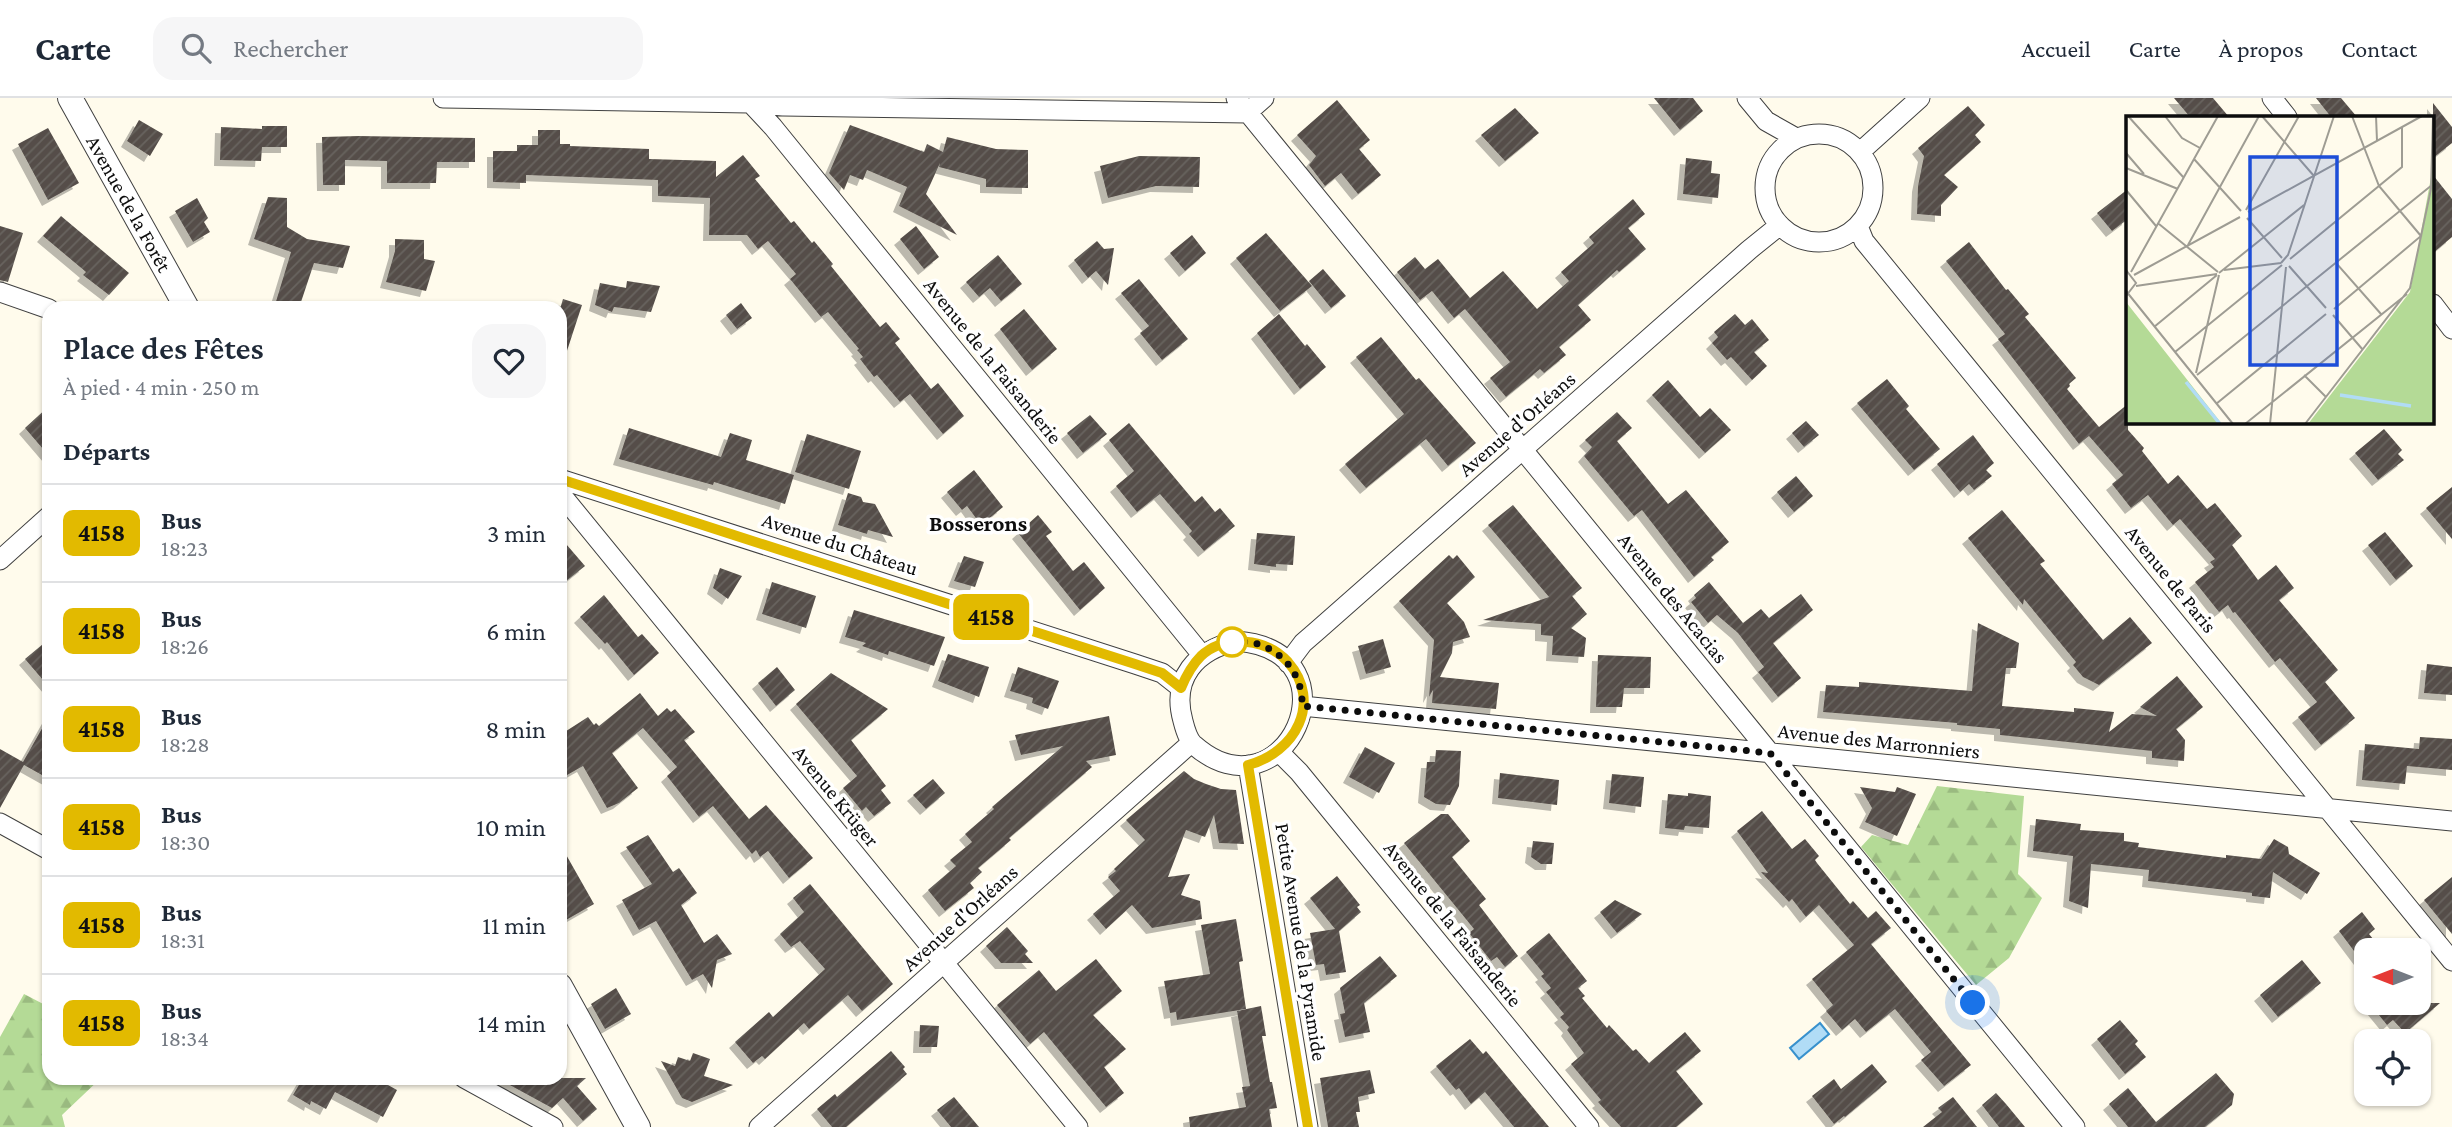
<!DOCTYPE html>
<html lang="fr">
<meta charset="utf-8">
<style>
:root{--surface:#fff;--page:#f6f6f7;--text:#1f2937;--muted:#747a83;--line:#e0e1e3}
body{margin:0;font-family:"Crimson Pro",serif;background:var(--page);color:var(--text);height:100vh;display:flex;flex-direction:column;font-size:26px;white-space:nowrap}
*{box-sizing:border-box;margin:0}
p{font-size:23px;color:var(--muted)}
.icon{flex:none;width:38px;height:38px;fill:none;stroke:currentColor;stroke-width:2;stroke-linecap:round;stroke-linejoin:round}
.map{position:relative;flex:1;overflow:hidden}
.sheet{position:absolute;left:42px;top:203px;width:525px;height:784px;display:flex;flex-direction:column;background:var(--surface);border-radius:21px;box-shadow:0 2px 5px #0004}
.sheet>*{flex:none}
.badge{padding:0 14px;border-radius:10px;font-size:24px;line-height:46px}
.needle{width:46px;rotate:270deg}
.buttons{position:absolute;left:2354px;top:840px;display:grid;gap:14px}
.buttons a{display:grid;place-items:center;width:77px;height:77px;border-radius:14px;background:var(--surface);box-shadow:0 2px 5px #0004;font-size:35px}
.you{position:absolute;width:35px;height:35px;margin:-18px;border:5px solid #fff;border-radius:50%;background:#1a73e8;box-shadow:0 0 0 10px #1a73e833}
.map>.badge{position:absolute;translate:-50% -50%;box-shadow:0 0 0 4px #fff}
h2{padding:0 21px;font-size:26px;line-height:63px}
.round{display:grid;place-items:center;flex:none;width:74px;height:74px;border-radius:21px;background:var(--page)}
.headline{display:flex;align-items:center;justify-content:space-between;height:119px;padding:0 21px}
h1{font-size:33px;font-weight:600;line-height:52px}
ul{padding:0;list-style:none}
li{display:flex;align-items:center;gap:21px;height:98px;padding:0 21px;border-top:2px solid var(--line)}
li div{flex:1}
li b{display:block;font-size:26px}
li em{font-style:normal}
li .badge{min-width:77px;font-weight:700;text-align:center}
header{display:flex;align-items:center;gap:42px;box-sizing:border-box;height:98px;padding:0 35px;background:var(--surface);border-bottom:2px solid var(--line)}
header strong{font-size:33px}
nav{display:flex;gap:38px;margin-inline-start:auto;font-size:24px}
.search{width:490px;height:63px;background:var(--page);display:flex;align-items:center;gap:18px;box-sizing:border-box;padding:0 24px;border-radius:21px;color:var(--muted);font-size:26px}
.map>svg:first-child{display:block}
.forest{fill:url(#forest-firs)}
.water{fill:#b1dcf6;stroke:#3891cd;stroke-width:2}
.building{fill:url(#building-hatch);filter:url(#shadow)}
.lines{fill:none;stroke-linecap:round;stroke-linejoin:round}
.minor-casing{stroke:#404040;stroke-width:21}
.tertiary-casing{stroke:#404040;stroke-width:26}
.minor{stroke:#fff;stroke-width:19}
.tertiary{stroke:#fff;stroke-width:24}
.line-casing{stroke:#fff;stroke-width:16}
.line{stroke:#e2ba00;stroke-width:10}
.walk{stroke:#0d0d0d;stroke-width:7;stroke-dasharray:0 12.6}
.stop-dot{fill:#fff;stroke:#e2ba00;stroke-width:3.5}
.labels{text-anchor:middle;dominant-baseline:central;stroke-width:7;stroke-linejoin:round;paint-order:stroke}
.street-label{font-size:21px;fill:#0d0d0d;stroke:#fff}
.neighbourhood-label{font-size:23px;font-weight:bold;fill:#0d0d0d;stroke:#fff}
.inset-river{fill:none;stroke:#b1dcf6;stroke-width:3.5}
.inset-road{fill:none;stroke:#9e9c93;stroke-width:2}
.view{fill:#1d4ed8;fill-opacity:0.15;stroke:#1d4ed8;stroke-width:3.5}
.inset-edge{fill:none;stroke:#0d0d0d;stroke-width:3.5}
</style>
<header>
<strong>Carte</strong>
<div class="search"><svg class="icon" aria-label="search" viewBox="0 0 24 24"><circle cx="10" cy="10" r="6"/><path d="M15 15l6 6"/></svg>Rechercher</div>
<nav><a>Accueil</a><a>Carte</a><a>À propos</a><a>Contact</a></nav>
</header>
<div class="map">
<svg width="2452" height="1029" viewBox="0 0 2452 1029">
<defs>
<pattern id="forest-firs" width="22" height="20" patternUnits="userSpaceOnUse" patternTransform="scale(1.75)"><rect width="22" height="20" fill="#b4da96"/><path d="M5 1l3.5 6h-7zM16 11l3.5 6h-7z" fill="#9aba80"/></pattern>
<pattern id="building-hatch" width="6" height="6" patternUnits="userSpaceOnUse" patternTransform="scale(1.75)"><rect width="6" height="6" fill="#554e49"/><path d="M-1 1l2-2M0 6l6-6M5 7l2-2" fill="none" stroke="#68635f"/></pattern>
<filter id="shadow"><feDropShadow dx="-6" dy="6" stdDeviation="0" flood-color="#0004"/></filter>
</defs>
<rect width="100%" height="100%" fill="#fffbec"/>
<!-- forest -->
<path class="forest" d="M1937,688L2024,698L2018,776L2042,800L2009,860L1976,887L1861,749L1872,737L1908,747Z
M24,896L49,909V980H101L62,1017L65,1029H0V939Z"/>
<!-- water -->
<path class="water" d="M1820,925L1829,936L1799,961L1790,950Z"/>
<!-- building -->
<path class="building" d="M1654,0H1693L1703,13L1680,32Z
M2174,0H2213L2229,19H2190Z
M2316,0H2341L2357,19H2331Z
M1337,2L1370,42L1359,51L1381,77L1358,96L1341,75L1325,88L1309,67L1316,58L1297,37Z
M2433,5L2452,29V45L2433,60Z
M1968,8L1985,27L1975,37L1981,44L1944,77L1958,89L1941,107V118L1917,116L1918,88L1924,58L1918,50Z
M1515,10L1539,35L1505,63L1481,37Z
M139,22L163,36L150,58L127,43Z
M850,27L924,54L927,46L943,54L947,39L996,51L1028,52V90L986,89V81L939,69L940,65L926,96L957,137L899,108L907,89L867,72L863,82L850,77L844,92L829,75Z
M262,28H287V49H262L261,63L220,62L221,29L262,31Z
M48,30L79,85L48,102L18,46Z
M538,32H560V46H570V48L649,51V61L716,63V79L743,57L760,78L755,81L791,125L794,123L812,145L814,143L833,166L831,168L880,229L886,224L900,241L895,245L931,291L938,285L964,318L943,336L910,296L900,304L877,277L874,279L860,261L863,259L857,252L859,251L828,214L821,219L790,181L796,176L768,143L758,151L747,137H709L710,100L658,98V82L526,77V85L493,84V53H517V47H538Z
M359,38L475,40V64H437L436,85H387V63L345,62V87H323L322,39Z
M1139,58L1200,59L1199,89L1156,88L1108,100L1100,68Z
M1686,60L1712,63L1711,75L1720,76L1718,100L1683,96Z
M2433,77L2452,101V139L2433,155Z
M2128,91V121L2112,133L2097,115Z
M268,99L287,100V129L307,141L350,148L343,170L314,165L299,210H274L291,154L254,141Z
M197,100L208,120L204,124L210,134L193,144L175,113Z
M1633,101L1645,116L1628,130L1646,151L1619,174L1617,172L1578,207L1591,222L1559,249L1566,257L1544,275L1540,271L1506,299L1490,280L1510,264L1465,211L1454,220L1432,193L1420,202L1397,174L1415,159L1425,171L1438,161L1470,200L1503,173L1537,211L1569,183L1561,174L1594,145L1589,139Z
M61,118L129,175L109,197L83,177L86,174L43,138Z
M0,128L23,135L8,184L0,182Z
M916,128L939,159L924,171L900,141Z
M1266,135L1312,188L1280,213L1236,160Z
M1192,137L1206,155L1185,173L1170,155Z
M395,141L424,142V161L435,163L426,193L386,184L395,153Z
M1097,143L1104,151L1114,150L1108,187L1096,173L1088,180L1074,162Z
M1969,144L2006,192L2008,191L2029,216L2025,219L2076,280L2069,286L2070,288L2067,291L2099,329L2128,306V332L2144,350L2142,353L2168,386L2178,377L2207,411L2215,405L2242,438L2232,447L2258,482L2276,467L2294,490L2279,502L2338,572L2325,584L2355,620L2321,647L2298,619L2317,604L2280,560L2275,564L2235,514L2233,515L2228,507L2219,514L2195,484L2214,469L2210,464L2215,461L2180,421L2173,427L2148,397L2131,410L2112,386L2123,377L2089,338L2079,346L1998,241L2005,236L1946,163Z
M998,157L1022,186L1001,203L990,190L979,199L966,184Z
M1323,171L1346,198L1331,210L1309,183Z
M1139,181L1188,241L1162,262L1140,235L1149,228L1121,195Z
M627,183L660,188L651,214L614,209L612,214L595,207L600,185L626,190Z
M563,201L582,207L564,262L560,261V211Z
M741,205L752,220L737,231L726,217Z
M1024,211L1057,251L1032,272L1000,231Z
M1279,216L1305,248L1307,246L1326,269L1300,291L1257,235Z
M1735,216L1745,227L1752,221L1769,242L1754,254L1767,268L1752,282L1731,259L1727,262L1712,245L1718,239L1714,234Z
M1381,239L1416,282L1419,280L1476,345L1448,368L1426,341L1366,390L1345,366L1404,316L1356,259Z
M1887,281L1909,308L1906,311L1940,351L1914,372L1857,305Z
M1668,282L1700,319L1710,310L1731,332L1705,355L1652,297Z
M49,308V358L25,330Z
M1617,314L1632,330L1617,343L1668,406L1686,392L1729,444L1711,459L1714,462L1694,479L1642,412L1634,418L1584,358L1592,349L1585,342Z
M1090,317L1107,336L1083,355L1067,335Z
M1806,323L1819,337L1804,349L1792,335Z
M1129,325L1195,404L1202,398L1215,414L1220,410L1235,428L1204,453L1189,436L1192,433L1160,396L1137,414L1116,388L1134,373L1109,342Z
M629,330L721,359L730,335L752,342L746,362L794,377L785,406L714,384L713,387L619,361Z
M2384,331L2402,352L2398,356L2404,362L2378,382L2355,355Z
M807,336L861,353L849,391L795,374Z
M1973,337L1994,365L1986,372L1992,378L1974,392L1969,386L1960,394L1937,366Z
M974,372L1003,409L981,427L967,408L962,412L947,394Z
M1796,378L1813,398L1794,414L1777,394Z
M2452,389V441L2426,410Z
M848,395L861,399L863,404L875,406L893,439L868,432L867,436L838,427Z
M1513,407L1582,490L1572,498L1587,516L1571,530L1586,540L1584,559L1552,557L1553,538L1541,537V526L1483,522L1549,499L1488,427Z
M2002,412L2045,463L2040,466L2103,542L2130,519L2152,545L2099,587L2083,579L2073,567L2076,564L2024,501L2023,507L1968,440Z
M1038,417L1052,434L1046,438L1073,473L1084,464L1105,490L1080,512L1018,435Z
M2385,434L2413,468L2396,482L2368,447Z
M1257,435L1295,438L1293,467L1276,466V469L1254,466Z
M560,439L585,468L560,488Z
M1449,457L1453,461L1457,457L1475,479L1447,505L1464,524L1470,539L1453,544L1452,555L1440,579L1499,585L1496,611L1432,605L1433,592L1429,599L1434,542L1399,503Z
M964,458L984,464L975,489L954,483Z
M720,470L742,478L728,501L713,490Z
M772,484L816,498L806,530L762,516Z
M1709,484L1743,525L1761,511L1769,520L1801,496L1813,512L1773,545L1801,580L1778,599L1758,574L1764,569L1738,535L1717,517L1708,525L1691,504L1696,500L1694,497Z
M604,497L638,539L642,536L659,555L634,577L607,544L605,546L580,519Z
M854,512L945,539L934,568L889,553L888,557L862,548L866,545L845,539Z
M1978,525L2019,545L2016,570H2006L2002,608L2074,614V610L2114,614L2109,634L2132,616L2157,618L2140,609L2177,578L2203,609L2176,631L2185,642L2184,663L2152,660V653L2000,637V631L1957,627V625L1823,614L1826,587L1859,589V584L1972,593Z
M49,541V589L25,561Z
M1383,541L1391,569L1366,576L1358,548Z
M948,556L989,569L979,599L938,583Z
M1598,557L1651,559L1650,590H1624L1622,609H1596Z
M2427,566L2452,569V597L2424,595Z
M777,569L795,592L776,608L758,585Z
M1018,569L1059,583L1048,611L1032,605L1033,600L1010,593Z
M831,575L888,611L851,642L886,688L881,692L891,705L874,718L866,709L862,713L843,690L857,678L796,606Z
M640,595L658,618L667,610L671,614L675,611L695,634L684,642L749,721L766,707L813,760L789,780L768,753L760,759L756,752L752,756L713,708L699,719L667,678L677,669L643,630L612,655L638,690L619,705L607,710L583,668L560,681V637L588,619L594,627L596,625L599,628Z
M49,618V681L24,667L0,710V651L23,664Z
M1109,618L1116,657L1086,663L1092,669L1009,740L1011,742L978,770L982,774L970,785L974,790L945,813L928,792L956,768L950,762L972,744L965,736L994,711L992,709L1063,648L1021,657L1015,637Z
M2420,639L2452,641V672L2407,668L2405,686L2362,682L2365,646L2419,651Z
M1365,649L1395,665L1379,695L1349,679Z
M1436,652L1461,653L1459,688L1450,707L1436,706L1424,699L1427,664H1435Z
M1184,673L1194,681L1206,686L1221,691L1236,692L1244,746L1219,745L1214,717L1205,739L1186,732L1168,779L1190,776L1181,797L1200,803L1202,821L1152,830L1132,807L1106,831L1093,816L1120,793L1108,779L1116,773L1114,771L1145,742L1126,722Z
M1500,675L1559,682L1557,707L1498,700Z
M1612,676L1644,679L1641,709L1609,705Z
M933,681L945,695L926,711L913,697Z
M1860,689L1895,694L1897,689L1916,696L1897,738L1865,724L1872,710Z
M1688,695L1711,698L1709,730L1685,728L1684,732L1665,730L1668,696L1688,698Z
M1762,713L1792,751L1805,741L1819,758L1815,762L1817,765L1850,806L1853,803L1868,820L1876,813L1891,830L1871,846L1971,967L1944,988L1921,962L1931,954L1895,911L1866,934L1855,921L1842,932L1826,913L1833,907L1812,881L1854,847L1819,807L1806,819L1792,801L1789,804L1761,774L1768,775L1737,733Z
M1441,716H1448L1470,743L1452,759L1486,801L1479,807L1518,858L1505,869L1497,859L1491,863L1469,835L1474,831L1404,745Z
M2036,721L2081,726L2080,732L2124,735V743L2139,745L2138,749L2226,760V757L2261,761L2274,741L2288,749L2289,756L2320,775L2307,796L2273,774L2270,800L2252,798V795L2148,783L2149,772L2091,766L2088,810L2069,803L2073,758L2033,753Z
M648,737L673,774L679,770L697,795L681,807L704,845L717,836L732,856L717,862L712,890L703,876L692,882L656,823L639,832L622,802L652,786L626,749Z
M1533,743L1554,745L1552,766H1541L1531,759Z
M560,746L594,806L566,822L560,812Z
M1337,778L1360,807L1357,809L1361,814L1339,833L1346,874L1326,877L1324,866L1316,867L1310,835L1335,831L1310,800Z
M2452,779V836L2424,802Z
M810,786L893,886L862,913L848,897L809,931L804,925L765,961L762,958L753,965L735,944L769,914L773,919L825,871L800,843L791,849L780,836L804,814L793,800Z
M1615,802L1642,816L1617,835L1600,814Z
M2362,814L2375,831L2369,836L2378,847L2371,852H2366V856L2360,861L2339,833Z
M1236,821L1243,863L1239,864L1246,911L1177,922L1176,914L1170,915L1164,883L1210,876L1201,827Z
M1007,829L1028,853L1025,856L1033,865H1001L986,848Z
M1549,835L1587,883L1578,890L1585,898L1582,900L1607,930L1609,927L1633,953L1636,951L1649,965L1685,934L1701,953L1676,973L1703,1006L1676,1029H1621L1598,1004L1601,1002L1571,966L1584,955L1567,932L1569,929L1560,919L1564,916L1546,894L1551,890L1541,878L1544,876L1526,854Z
M1380,858L1397,878L1364,905L1370,934L1345,939L1340,916L1345,915L1340,890Z
M1096,861L1122,893L1093,917L1126,951L1104,969L1124,995L1106,1009L1044,934L1030,946L997,907L1039,872L1056,893Z
M2302,862L2321,885L2278,919L2260,897Z
M616,890L631,916L605,931L591,906Z
M2369,905H2440L2405,935L2393,922L2387,927Z
M1261,908L1266,938H1262L1270,984H1272L1277,1010L1269,1011L1272,1029H1190L1189,1019L1246,1009L1242,989L1250,988L1237,913Z
M2120,922L2138,943L2135,946L2146,959L2125,976L2097,941Z
M920,927L939,928L937,949H919Z
M1470,941L1483,956L1486,953L1549,1029H1514L1485,994L1471,1006L1459,990L1456,992L1436,968Z
M891,953L905,969L903,971L907,976L846,1029H832L817,1011L835,996L837,999Z
M693,955L710,961L704,978L733,987L692,1004L682,1000L661,963L675,968L678,959L690,963Z
M1872,966L1887,984L1845,1019L1844,1018L1834,1026L1812,998L1834,981L1841,991Z
M1370,972L1375,995L1358,999L1360,1014H1356L1359,1029H1328L1320,980Z
M2216,975L2234,996L2232,1007L2205,1029H2128L2109,1006L2128,990L2156,1024Z
M303,980H368L378,986L379,982L397,992L383,1019L335,994L326,1011L311,1003L310,1007L293,997Z
M497,980H586L577,988L597,1011L583,1023L563,1000L552,1010Z
M1996,995L2006,1006L2025,1029H1999L1982,1007Z
M954,999L979,1029H951L937,1012Z
M1953,999L1977,1029H1923L1942,1014L1938,1010Z"/>
<g class="lines">
<defs>
<path id="minor" d="M443,0L749,5L783,8L1247,15L1264,0
M746,0L773,29L1202,557
M1236,0L2075,1029
M1747,0L1766,23L1796,40
M2272,0L2287,19
M1765 90a54 54 0 1 1 108 0a54 54 0 1 1-108 0Z
M1860,54L1920,0
M1858,128L1864,143L2452,863
M0,194L49,211
M2433,206L2452,231
M560,381L1135,566L1162,575L1181,590
M560,395L1078,1029
M0,462L49,418
M1237,543C1363,554 1284,726 1194,647C1188,642 1185,631 1183,623C1171,580 1196,552 1237,543Z
M1288,565L1303,545L1318,532L1749,152L1780,127
M1302,608L2452,723
M1279,654L1299,674L1589,1029
M1248,667L1308,1029
M0,725L49,752
M464,980L553,1029
M759,1029L1191,645"/>
<g id="tertiary">
<path id="s1" d="M70,0L187,210"/>
<path d="M560,888L638,1029"/>
</g>
</defs>
<!-- minor casing -->
<use href="#minor" class="minor-casing"/>
<!-- tertiary casing -->
<use href="#tertiary" class="tertiary-casing"/>
<!-- minor -->
<use href="#minor" class="minor"/>
<!-- tertiary -->
<use href="#tertiary" class="tertiary"/>
</g>
<g class="lines">
<defs>
<path id="line" d="M560,381L1135,566L1162,575L1181,590C1186,578 1191,568 1201,558C1225,536 1266,540 1288,564C1323,604 1295,655 1248,667L1308,1029"/>
</defs>
<!-- line casing -->
<use href="#line" class="line-casing"/>
<!-- line -->
<use href="#line" class="line"/>
<!-- walk -->
<path class="walk" d="M1232,544C1270,539 1304,570 1302,608L1770,655L1973,905"/>
</g>
<!-- markers -->
<circle class="stop-dot" cx="1232" cy="544" r="14"/>
<g class="labels">
<!-- street labels -->
<g class="street-label">
<text stroke="none"><textPath href="#s1" startOffset="121">Avenue de la Forêt</textPath></text>
<text transform="translate(993 263) rotate(51)">Avenue de la Faisanderie</text>
<text transform="translate(1517 326) rotate(-41)">Avenue d'Orléans</text>
<text transform="translate(840 446) rotate(18)">Avenue du Château</text>
<text transform="translate(2171 481) rotate(51)">Avenue de Paris</text>
<text transform="translate(1673 500) rotate(51)">Avenue des Acacias</text>
<text transform="translate(1879 643) rotate(6)">Avenue des Marronniers</text>
<text transform="translate(836 698) rotate(51)">Avenue Krüger</text>
<text transform="translate(960 820) rotate(-42)">Avenue d'Orléans</text>
<text transform="translate(1453 826) rotate(51)">Avenue de la Faisanderie</text>
<text transform="translate(1301 844) rotate(81)">Petite Avenue de la Pyramide</text>
</g>
<!-- neighbourhood labels -->
<g class="neighbourhood-label">
<text x="978" y="425">Bosserons</text>
</g>
</g>
<!-- overview -->
<g transform="translate(2126 18)">
<rect width="308" height="308" fill="#fffbec"/>
<path d="M308,45V308H182L284,176ZM0,186L96,308H0Z" fill="#b4da96"/>
<path class="inset-river" d="M60,266L94,308M214,279L285,290"/>
<path class="inset-road" d="M2,0L58,62M39,0L56,22L74,32M136,0L188,60M250,0L251,25M0,37L18,58M68,43L115,95M211,47L210,147L255,198M0,52L52,73M0,74L30,110M120,94L173,0M122,96L296,0M121,102L156,142M33,108L92,156M62,129L133,0M164,143L276,51V11M155,147L162,139L208,0M163,150L200,192M0,154L10,167L0,180M98,154L155,147M5,156L92,0M93,157L178,89M8,159L114,101M10,170L91,158M0,175L107,308M208,193L295,120L253,70L226,0M207,199L237,234M28,211L91,159M49,236L156,149M70,257L93,159M71,259L306,69M178,259L200,281M90,288L200,198M119,308L281,178M144,308L160,151M179,308L284,172L305,73L307,0"/>
<path class="view" d="M124,41H211V249H124Z"/>
<rect width="308" height="308" class="inset-edge"/>
</g>
</svg>
<div class="buttons">
<a><svg class="needle" viewBox="-14 -14 28 28"><path d="M0-13l5 13h-10z" fill="#e53935"/><path d="M0 13l5-13h-10z" fill="#747a83"/></svg></a>
<a><svg class="icon" aria-label="locate" viewBox="0 0 24 24"><circle cx="12" cy="12" r="6"/><path d="M12 2v4M12 18v4M2 12h4M18 12h4"/></svg></a>
</div>
<div class="you" style="left:1973px;top:905px"></div>
<b class="badge" style="left:991px;top:519px;background:#e2ba00;color:#111">4158</b>
<section class="sheet">
<div class="headline"><div><h1>Place des Fêtes</h1><p>À pied · 4 min · 250 m</p></div><a class="round"><svg class="icon" aria-label="heart" viewBox="0 0 24 24"><path d="M12 20l-8-8c-3-5 5-10 8-4 3-6 11-1 8 4z"/></svg></a></div>
<h2>Départs</h2>
<ul>
<li><span class="badge" style="background:#e2ba00;color:#111">4158</span><div><b>Bus</b><p>18:23</p></div><em>3 min</em></li>
<li><span class="badge" style="background:#e2ba00;color:#111">4158</span><div><b>Bus</b><p>18:26</p></div><em>6 min</em></li>
<li><span class="badge" style="background:#e2ba00;color:#111">4158</span><div><b>Bus</b><p>18:28</p></div><em>8 min</em></li>
<li><span class="badge" style="background:#e2ba00;color:#111">4158</span><div><b>Bus</b><p>18:30</p></div><em>10 min</em></li>
<li><span class="badge" style="background:#e2ba00;color:#111">4158</span><div><b>Bus</b><p>18:31</p></div><em>11 min</em></li>
<li><span class="badge" style="background:#e2ba00;color:#111">4158</span><div><b>Bus</b><p>18:34</p></div><em>14 min</em></li>
</ul>
</section>
</div>
